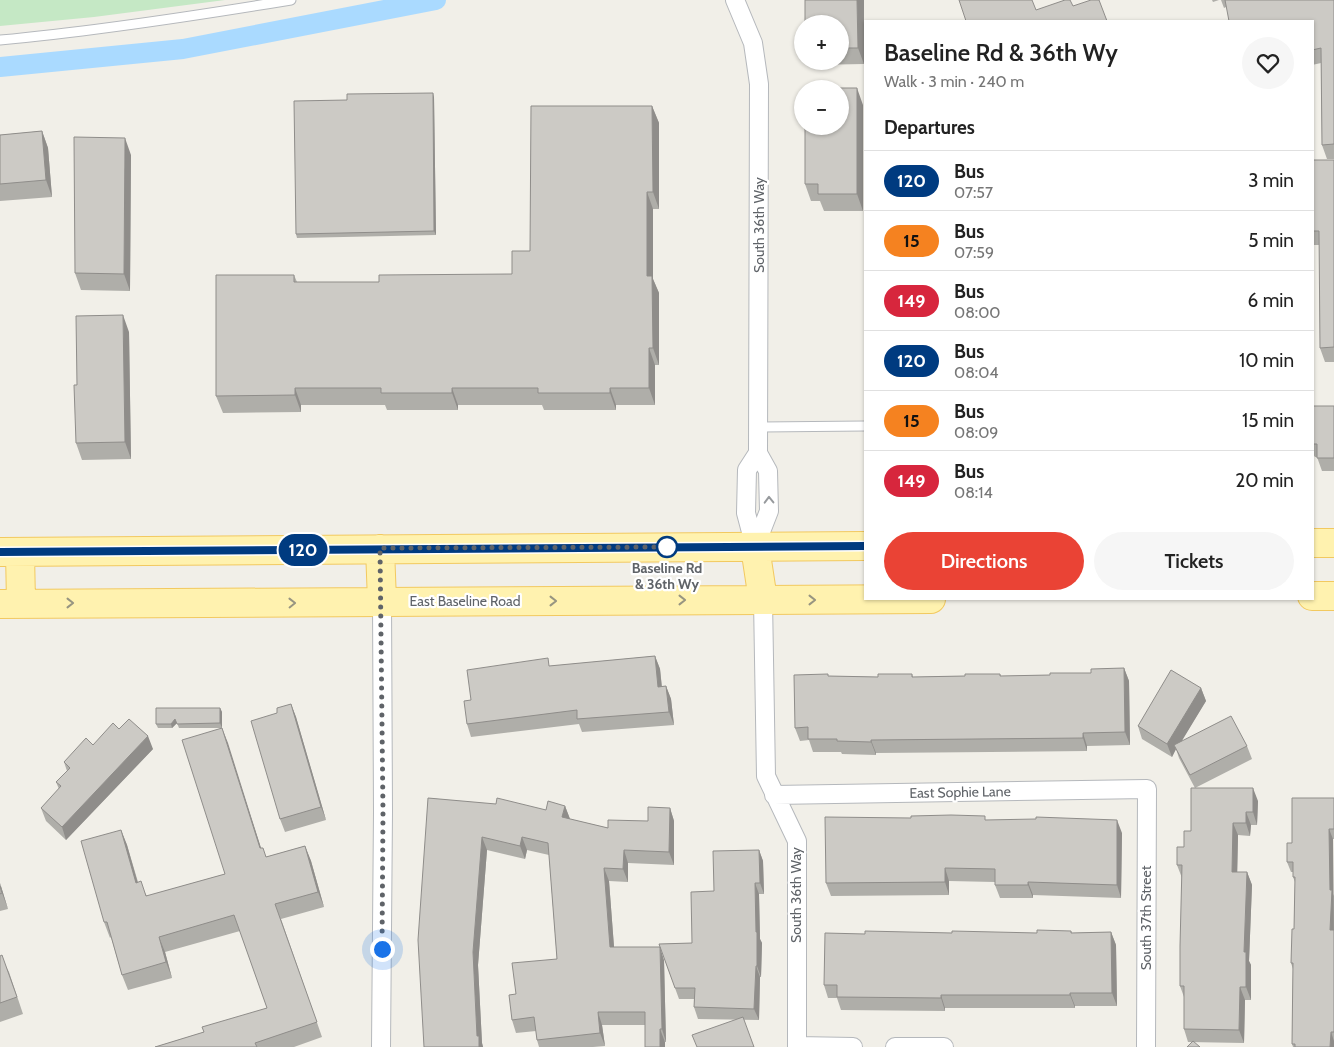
<!DOCTYPE html>
<meta charset="utf-8">
<style>
:root{--surface:#fff;--page:#f6f6f6;--text:#222;--muted:#767676;--line:#e0e0e0;--accent:#ea4335}
body{margin:0;font-family:Cabin,sans-serif;background:var(--page);color:var(--text);height:100vh;display:flex;flex-direction:column;font-size:19px;white-space:nowrap}
*{box-sizing:border-box;margin:0}
p{font-size:16px;color:var(--muted)}
.icon{flex:none;width:28px;height:28px;fill:none;stroke:currentColor;stroke-width:2;stroke-linecap:round;stroke-linejoin:round}
.map{position:relative;flex:1;overflow:hidden}
.side{position:absolute;left:864px;top:20px;width:450px;height:580px;display:flex;flex-direction:column;background:var(--surface);border-radius:0px;box-shadow:0 1px 4px #0004}
.side>*{flex:none}
.badge{padding:0 10px;border-radius:16px;font-size:18px;line-height:32px}
.buttons{position:absolute;left:794px;top:15px;display:grid;gap:10px}
.buttons a{display:grid;place-items:center;width:55px;height:55px;border-radius:50%;background:var(--surface);box-shadow:0 1px 4px #0004;font-size:25px}
.you{position:absolute;width:25px;height:25px;margin:-12px;border:4px solid #fff;border-radius:50%;background:#1a73e8;box-shadow:0 0 0 8px #1a73e833}
.map>.badge{position:absolute;translate:-50% -50%;box-shadow:0 0 0 2px #fff}
h2{padding:0 20px;font-size:19px;line-height:45px}
.round{display:grid;place-items:center;flex:none;width:52px;height:52px;border-radius:26px;background:var(--page)}
.headline{display:flex;align-items:center;justify-content:space-between;height:85px;padding:0 20px}
h1{font-size:24px;font-weight:600;line-height:38px}
.button{display:flex;gap:10px;margin-top:auto;padding:10px 20px}
.button a{flex:1;height:58px;border-radius:30px;background:var(--accent);color:#fff;font-size:20px;font-weight:600;line-height:58px;text-align:center}
.button a+a{background:var(--page);color:var(--text)}
ul{padding:0;list-style:none}
li{display:flex;align-items:center;gap:15px;height:60px;padding:0 20px;border-top:1px solid var(--line)}
li div{flex:1}
li b{display:block;font-size:19px}
li em{font-style:normal}
li .badge{min-width:55px;font-weight:700;text-align:center}
.map>svg:first-child{display:block}
.green{fill:#c5e8c5}
.lines{fill:none;stroke-linecap:round;stroke-linejoin:round}
.canal{stroke:#aadaff;stroke-width:20}
.service-casing{stroke:#b5b8bc;stroke-width:11}
.minor-casing{stroke:#b5b8bc;stroke-width:20}
.primary-casing{stroke:#f2c960;stroke-width:30}
.service{stroke:#fff;stroke-width:9}
.minor{stroke:#fff;stroke-width:18}
.primary{stroke:#fff2af;stroke-width:28}
.wall{fill:#afaea9}
.shaded-wall{fill:#8f8d8a}
.building{fill:#cccac5;stroke:#8f8d8a}
.oneway{stroke:#979a9d}
.oneway2{stroke:#979581}
.line-casing{stroke:#fff;stroke-width:11}
.line{stroke:#003b80;stroke-width:8}
.walk{stroke:#5f6368;stroke-width:5;stroke-dasharray:0 9}
.stop-dot{fill:#fff;stroke:#003b80;stroke-width:2.5}
.labels{text-anchor:middle;dominant-baseline:central;stroke-width:4.5;stroke-linejoin:round;paint-order:stroke}
.street-label{font-size:14px;fill:#5f6368;stroke:#fff}
.stop-label{font-size:14px;font-weight:bold;fill:#5f6368;stroke:#fff}
</style>
<div class="map">
<svg width="1334" height="1047" viewBox="0 0 1334 1047">
<rect width="100%" height="100%" fill="#f1efe8"/>
<!-- green -->
<path class="green" d="M0,0H225L94,17L0,26Z"/>
<g class="lines">
<!-- canal -->
<path class="canal" d="M0,67L183,49L436,0"/>
<defs>
<path id="service" d="M0,40C98,31 194,16 291,0
M759,427L865,426"/>
<path id="minor" d="M735,0L753,43L759,84L758,453L768,471L769,511L755,547
M755,547L746,513L747,470L758,453
M763,600L766,776L797,841V1046L853,1047
M774,795L1147,789L1146,1047
M381,1047L383,812L382,601
M895,1047H944"/>
<path id="primary" d="M1312,543H1334
M755,547L763,600
M380,549L382,601
M0,552L865,546
M20,552L21,603
M1312,596H1334
M0,604L931,599"/>
</defs>
<!-- service casing -->
<use href="#service" class="service-casing"/>
<!-- minor casing -->
<use href="#minor" class="minor-casing"/>
<!-- primary casing -->
<use href="#primary" class="primary-casing"/>
<!-- service -->
<use href="#service" class="service"/>
<!-- minor -->
<use href="#minor" class="minor"/>
<!-- primary -->
<use href="#primary" class="primary"/>
</g>
<!-- wall -->
<path class="wall" d="M805,0H864V64L811,65L810,61H840V24Z
M1212,0H1219L1213,2Z
M1221,0H1334V159H1327L1322,145L1321,63L1312,65V21L1226,7L1224,8Z
M434,97L436,235L297,238L296,234L347,100Z
M863,105V211H824L820,201H811L805,184Z
M652,106L659,123V209H653V279L659,293V365H655V405H616V410H544L542,405H458V410H387L385,405H301V412L223,413L216,396L294,275L297,282H379L512,274L530,251Z
M42,131L48,148L52,197L0,201V135Z
M131,155L130,291L81,290L75,273Z
M1312,160H1334V362H1325L1320,348L1319,245H1312Z
M129,332L131,459L82,460L76,443L77,385Z
M1312,406H1334V471H1322L1317,457H1315L1312,453Z
M655,656L660,669L662,687L666,686L671,699L674,725L582,732L579,724L471,737L467,724L471,700L551,666Z
M1124,668L1129,681L1130,745L1087,746V751L876,753V755L842,754L841,752H813L809,740L800,741L795,728L828,676L878,677L912,674L913,677L965,676L1000,674L1001,676L1050,675L1091,673Z
M1201,688L1206,701L1181,741L1247,746L1252,759L1195,788L1258,801L1257,825H1251L1250,836L1238,835L1237,872H1247L1252,885L1249,961L1251,965V1000H1245L1244,1043L1188,1042L1184,1029V997L1180,986L1182,878L1177,865L1191,831L1195,788L1179,758L1176,749L1172,757L1142,739L1138,726Z
M291,704L296,717L326,820L285,832L280,819L277,713Z
M220,708L222,712V728L261,848L266,857L305,846L311,861L324,907L281,919L322,1037L294,1047H155L204,1032L267,1008L240,931L165,952L172,978L128,990L122,975L111,937L110,938L104,922L121,830L127,845L138,882L147,896L225,874L221,728H179L177,723L172,728H158L156,724Z
M119,729L153,749L66,840L46,821L41,808L59,789L56,782L67,771L64,762Z
M428,798L546,810L565,806L570,819L608,828L648,821L670,808L674,821V865L628,863V882L609,881L614,947L664,960L666,1042H665L645,1025H602L605,1046L593,1047H539L537,1040L536,1031L516,1033L512,1020L516,994L557,959L549,855L527,850L525,859L487,850L478,965L482,1043L483,1047H424Z
M1334,798V839H1333V894L1334,896V1047H1293L1292,1044L1293,969L1291,963L1294,929L1295,882L1293,877V872H1291L1287,862L1292,843Z
M987,820L1122,833L1121,898L1033,895V898H1000L995,885V882L949,881V895L831,896L826,883Z
M759,850L763,861L764,894H759L760,939L762,943L761,977H760L759,1020L698,1019L694,1007V999H679L659,944L692,943L714,891Z
M0,883L8,909L0,911Z
M1071,931L1072,933L1111,932L1116,945L1117,1006H1075V1008H945V1011L841,1010L837,998H828L824,985L865,934L952,933H1037Z
M0,956L9,972L23,1014L0,1022Z"/>
<!-- shaded-wall -->
<path class="shaded-wall" d="M857,0H864V64L858,48Z
M857,88L863,105V211L857,194Z
M433,93L434,97L436,235L434,231Z
M652,106L659,123V209L653,192Z
M42,131L48,148L52,197L46,180Z
M125,138L131,155L130,291L124,274Z
M647,192L653,209V279L659,293V365L653,348L647,276Z
M123,315L129,332L131,459L125,442Z
M649,348L655,365V405L649,388Z
M295,388L301,405V412L295,395Z
M452,388L458,405V410L452,393Z
M610,388L616,405V410L610,393Z
M655,656L660,669L663,700L658,687Z
M1124,668L1129,681L1130,745L1125,732Z
M666,686L671,699L674,725L669,712Z
M1201,688L1206,701L1177,749L1174,745L1176,749L1172,757L1167,744Z
M291,704L296,717L326,820L321,807Z
M220,708L222,712V728L220,723Z
M175,719L177,723L172,728L171,724Z
M222,728L228,743L266,864L260,848Z
M1083,733L1087,746V751L1083,738Z
M148,736L153,749L66,840L62,827Z
M871,740L876,753V755L871,742Z
M1253,788L1258,801L1257,825L1253,812Z
M565,806L570,819L567,830L562,817Z
M670,808L674,821V865L669,852Z
M1246,812L1251,825L1250,836L1246,823Z
M1117,820L1122,833L1121,898L1117,885Z
M1233,823L1238,835L1237,885L1232,872Z
M1329,829L1333,839L1334,940L1330,930Z
M121,830L127,845L142,898L136,883Z
M482,837L487,850L478,965L482,1043L483,1047H479L477,1036L473,952Z
M522,837L527,850L525,859L520,846Z
M305,846L311,861L324,907L318,892Z
M624,850L628,863V882L623,869Z
M759,850L763,861L764,894L760,883Z
M604,868L609,881L615,960L610,947Z
M945,868L949,881V895L945,882Z
M1247,872L1252,885L1249,961L1251,965V1000L1246,987L1244,952Z
M1028,882L1033,895V898L1028,885Z
M0,883L8,909L2,893Z
M755,883L759,894L760,939L762,943L761,977L757,966Z
M1111,932L1116,945L1117,1006L1112,993Z
M159,937L165,952L172,978L166,962Z
M660,947L664,960L666,1042L662,1029Z
M756,966L760,977L759,1020L754,1009Z
M1240,987L1245,1000L1244,1043L1239,1030Z
M1070,993L1075,1006V1008L1070,995Z
M941,995L945,1008V1011L941,998Z
M598,1012L602,1025L605,1046L600,1033Z
M660,1029L665,1042V1047H660Z
M1331,1032L1334,1041V1047H1330Z"/>
<!-- building -->
<path class="building" d="M805,0H857L858,48H840V24H805Z
M959,0H1032L1036,10L1065,0H1070L1073,6L1091,0H1099L1107,21H966Z
M1225,0H1334V144L1322,145L1321,48L1312,50V21H1229Z
M805,88H857V194H818V184H805V126H840V89Z
M433,93L434,231L296,234L294,101L347,100V94Z
M531,106H652L653,192H647V276H652L653,348H649V388H610V393H538V388H452V393H381V388H295V395L216,396V275H294V282H379V275L512,274V251H530Z
M42,131L46,180L0,184V135Z
M74,137L125,138L124,274L75,273Z
M1312,160H1334V347L1320,348L1319,231H1312Z
M123,315L125,442L76,443L74,385H77L76,316Z
M1312,406H1334V458H1317V444H1312Z
M655,656L658,687L666,686L669,712L577,719V710L467,724L464,701L471,700L467,670L548,658L549,666Z
M1124,668L1125,732L1083,733V738L871,740V742L837,741V739H808V727L795,728L794,675L828,674V676L878,677V674H912V677L965,676V674H1000V676L1050,675V673H1091V669Z
M1171,670L1201,688L1167,744L1138,726Z
M291,704L321,807L280,819L251,721L277,713V708Z
M156,708H220V723L177,724L175,719L171,724H156Z
M1231,716L1247,746L1190,775L1174,745Z
M129,719L148,736L62,827L41,808L61,786L56,782L70,768L64,762L86,738L93,745L113,723L119,729Z
M222,728L260,848H263L266,857L305,846L318,892L275,904L317,1022L255,1043L257,1047H155L204,1032L202,1027L267,1008L234,915L159,937L166,962L122,975L107,922H104L81,841L121,830L136,883L141,881L146,896L225,874L182,740Z
M1191,788H1253V812H1246V823H1233L1232,872H1247L1244,952H1246V987H1240L1239,1030L1184,1029V986H1180V946L1182,865H1177V847H1184V831H1191Z
M428,798L496,804L497,798L546,810L548,801L565,806L562,817L608,828V820L648,821V807L670,808L669,852L624,850L623,869L604,868L610,947H660L662,1029H660V1047H645V1012H598L600,1033L537,1040L534,1017L512,1020L509,995L516,994L512,963L557,959L548,843L522,837L520,846L482,837L473,952L477,1036H479V1047H424L418,940Z
M1292,798H1334V829H1329L1330,890H1332L1330,930H1334V1032H1331L1330,1047H1295V1044H1292L1293,963H1291L1292,929H1294L1295,877H1293V862H1287V843H1292Z
M951,815L985,816V820L1036,819V817L1117,820V885L1028,882V885H995V869L945,868V882L826,883L825,817L911,818V816Z
M759,850L760,883H755L756,932H757V966H756L754,1009L694,1007L695,988H675L659,944L692,943L691,892L714,891L713,851Z
M0,886L2,893L0,894Z
M1037,930L1071,931V933L1111,932L1112,993H1070V995H941V998L837,997V985H824L825,933L865,934V931L952,933V931L1037,933Z
M2,955L17,997L0,1003V956Z
M743,1017L754,1047H697L692,1035Z
M1193,1041L1200,1047H1187Z"/>
<!-- one-way arrows -->
<defs><path id="oneway-chevron" d="M-2-3.5L2.5 0L-2 3.5" fill="none" stroke-width="1.6" stroke-linecap="round" stroke-linejoin="round" transform="scale(1.25)"/></defs>
<use class="oneway" href="#oneway-chevron" transform="translate(769 500) rotate(-91)"/>
<g class="oneway2">
<use href="#oneway-chevron" transform="translate(682 600)"/>
<use href="#oneway-chevron" transform="translate(812 600)"/>
<use href="#oneway-chevron" transform="translate(553 601)"/>
<use href="#oneway-chevron" transform="translate(70 603)"/>
<use href="#oneway-chevron" transform="translate(292 603) rotate(-1)"/>
</g>
<g class="lines">
<defs>
<path id="line" d="M0,552L865,546"/>
</defs>
<!-- line casing -->
<use href="#line" class="line-casing"/>
<!-- line -->
<use href="#line" class="line"/>
<!-- walk -->
<path class="walk" d="M382,949L383,812L380,548L671,547H667"/>
</g>
<!-- markers -->
<circle class="stop-dot" cx="667" cy="547" r="10"/>
<g class="labels">
<!-- street labels -->
<g class="street-label">
<text transform="translate(759 225) rotate(-90)">South 36th Way</text>
<text x="465" y="601">East Baseline Road</text>
<text transform="translate(960 792) rotate(-1)">East Sophie Lane</text>
<text transform="translate(796 895) rotate(-90)">South 36th Way</text>
<text transform="translate(1146 918) rotate(-90)">South 37th Street</text>
</g>
<!-- stop labels -->
<g class="stop-label">
<text x="667" y="568">Baseline Rd<tspan x="667" dy="16">&amp; 36th Wy</tspan></text>
</g>
</g>
</svg>
<div class="buttons">
<a>+</a>
<a>−</a>
</div>
<div class="you" style="left:382px;top:949px"></div>
<b class="badge" style="left:303px;top:550px;background:#003b80;color:#fff">120</b>
<section class="side">
<div class="headline"><div><h1>Baseline Rd &amp; 36th Wy</h1><p>Walk · 3 min · 240 m</p></div><a class="round"><svg class="icon" aria-label="heart" viewBox="0 0 24 24"><path d="M12 20l-8-8c-3-5 5-10 8-4 3-6 11-1 8 4z"/></svg></a></div>
<h2>Departures</h2>
<ul>
<li><span class="badge" style="background:#003b80;color:#fff">120</span><div><b>Bus</b><p>07:57</p></div><em>3 min</em></li>
<li><span class="badge" style="background:#f58220;color:#111">15</span><div><b>Bus</b><p>07:59</p></div><em>5 min</em></li>
<li><span class="badge" style="background:#d7263d;color:#fff">149</span><div><b>Bus</b><p>08:00</p></div><em>6 min</em></li>
<li><span class="badge" style="background:#003b80;color:#fff">120</span><div><b>Bus</b><p>08:04</p></div><em>10 min</em></li>
<li><span class="badge" style="background:#f58220;color:#111">15</span><div><b>Bus</b><p>08:09</p></div><em>15 min</em></li>
<li><span class="badge" style="background:#d7263d;color:#fff">149</span><div><b>Bus</b><p>08:14</p></div><em>20 min</em></li>
</ul>
<div class="button"><a>Directions</a><a>Tickets</a></div>
</section>
</div>
